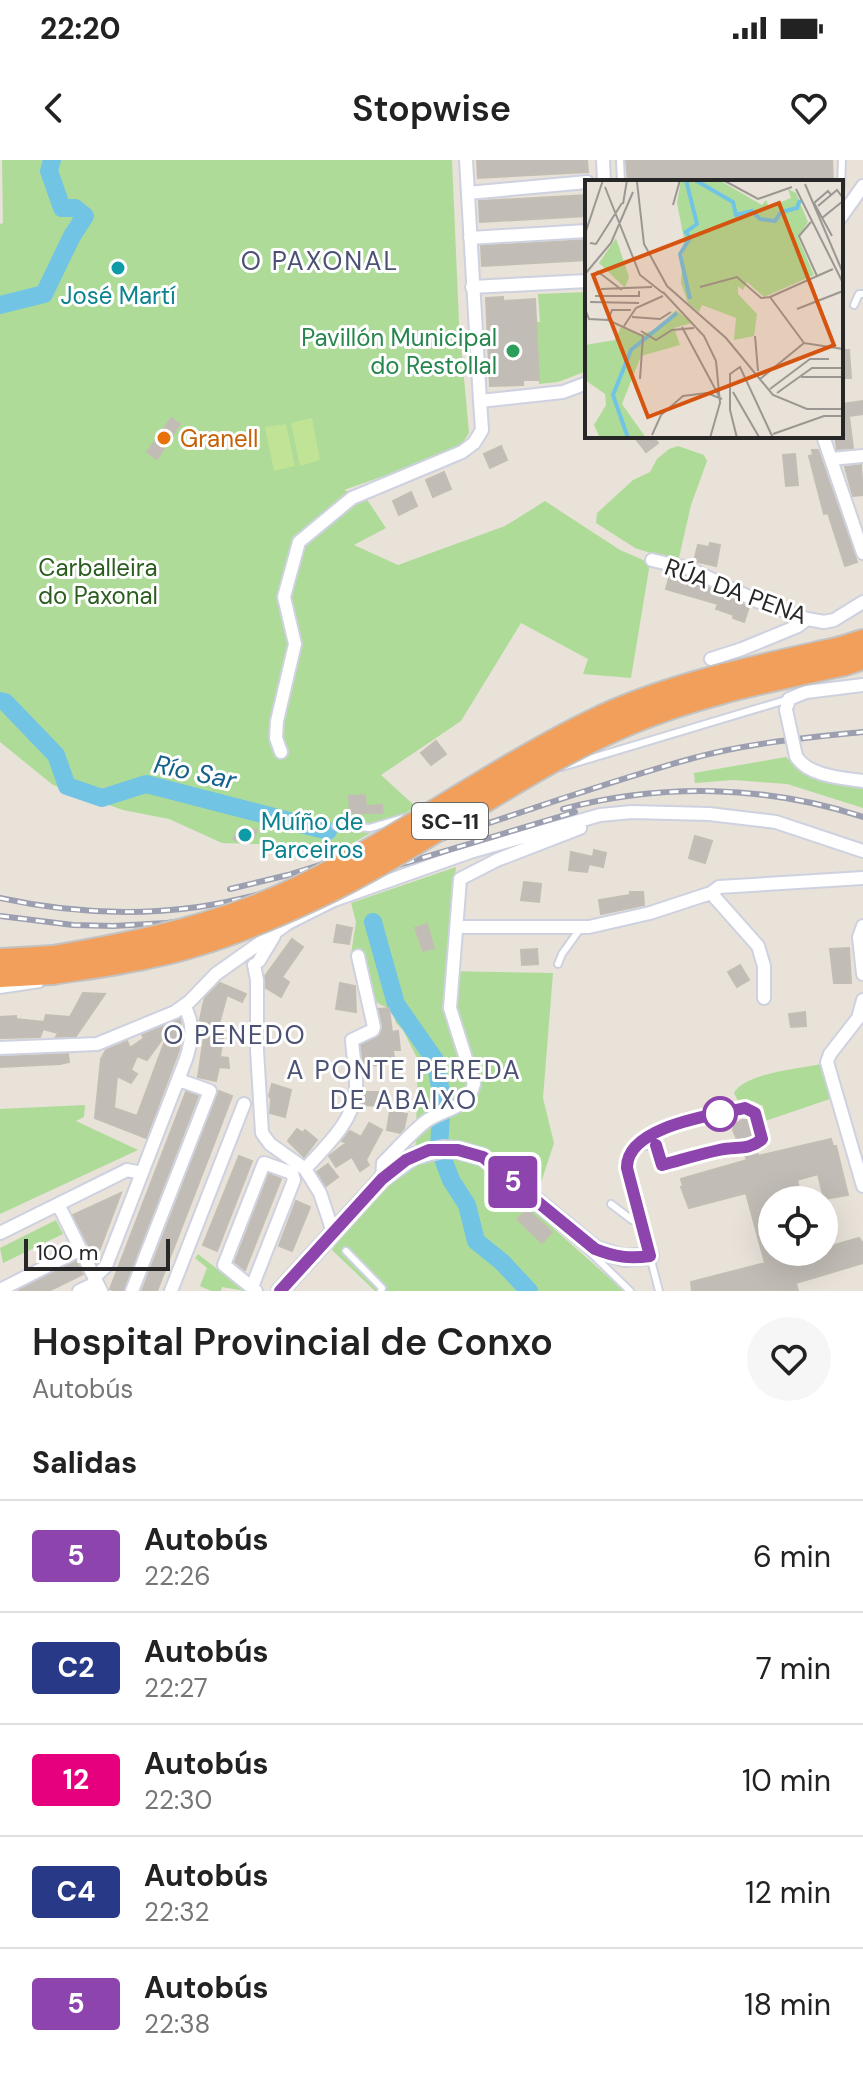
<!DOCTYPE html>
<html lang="es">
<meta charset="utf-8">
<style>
:root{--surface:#fff;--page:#f6f6f6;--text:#222;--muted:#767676;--line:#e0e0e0}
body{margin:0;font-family:"DM Sans",sans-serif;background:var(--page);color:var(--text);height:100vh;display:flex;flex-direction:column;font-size:30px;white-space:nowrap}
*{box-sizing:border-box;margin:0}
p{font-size:26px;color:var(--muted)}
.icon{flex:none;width:44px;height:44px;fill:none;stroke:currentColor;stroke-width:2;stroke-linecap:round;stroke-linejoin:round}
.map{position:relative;height:1131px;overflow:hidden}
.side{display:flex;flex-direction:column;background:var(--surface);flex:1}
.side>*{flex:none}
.badge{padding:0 16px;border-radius:6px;font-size:28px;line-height:52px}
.buttons{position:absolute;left:758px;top:1026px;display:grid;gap:16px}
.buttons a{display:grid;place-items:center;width:80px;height:80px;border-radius:50%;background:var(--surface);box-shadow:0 8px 32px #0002;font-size:40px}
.scale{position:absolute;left:24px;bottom:20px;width:146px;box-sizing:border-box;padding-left:8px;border:4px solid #272727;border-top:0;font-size:22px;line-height:28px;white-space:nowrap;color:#272727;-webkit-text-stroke:6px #fff;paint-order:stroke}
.map>.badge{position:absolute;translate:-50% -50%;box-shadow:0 0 0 4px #fff}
h2{padding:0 32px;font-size:30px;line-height:72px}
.round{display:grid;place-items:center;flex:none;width:84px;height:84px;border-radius:42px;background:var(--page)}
.summary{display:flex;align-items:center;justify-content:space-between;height:136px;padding:0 32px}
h1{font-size:38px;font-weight:600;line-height:60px}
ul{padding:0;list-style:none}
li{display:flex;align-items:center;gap:24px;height:112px;padding:0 32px;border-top:2px solid var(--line)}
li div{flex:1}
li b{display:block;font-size:30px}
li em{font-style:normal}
li .badge{min-width:88px;font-weight:700;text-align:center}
.status{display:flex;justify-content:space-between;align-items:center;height:56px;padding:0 40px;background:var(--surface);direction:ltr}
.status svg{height:22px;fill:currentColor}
header{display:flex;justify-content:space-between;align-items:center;height:104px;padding:0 32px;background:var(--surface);font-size:36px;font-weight:600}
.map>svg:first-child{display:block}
.green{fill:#aedc98}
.pitch{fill:#c0e395}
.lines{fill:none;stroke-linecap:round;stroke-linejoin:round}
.river{stroke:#72c4e4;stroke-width:18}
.building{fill:#c1bcb5;stroke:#c3beb3;stroke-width:2;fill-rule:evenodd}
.lane-casing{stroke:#ced1df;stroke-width:10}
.street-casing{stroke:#ced1df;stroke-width:16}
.secondary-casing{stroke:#ced1df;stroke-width:20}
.highway-casing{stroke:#c3c3c3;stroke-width:26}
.lane{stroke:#fff;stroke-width:6}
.street{stroke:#fff;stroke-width:12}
.secondary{stroke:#fff;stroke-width:16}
.highway{stroke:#f19f5b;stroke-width:22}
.rail-casing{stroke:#9c9fb0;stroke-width:6}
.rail{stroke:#fff;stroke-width:3;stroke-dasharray:9;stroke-linecap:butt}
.street-bridge-casing{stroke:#ced1df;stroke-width:16;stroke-linecap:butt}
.highway-bridge-casing{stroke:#c3c3c3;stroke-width:26;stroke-linecap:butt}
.street-bridge{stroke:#fff;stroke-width:12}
.highway-bridge{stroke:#f19f5b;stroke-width:22}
.line-casing{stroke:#fff;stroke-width:18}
.line{stroke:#8e44ad;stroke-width:12}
.culture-dot{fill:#0f9aa8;stroke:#fff;stroke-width:3}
.leisure-dot{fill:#2e9e5b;stroke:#fff;stroke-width:3}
.food-dot{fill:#e8710a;stroke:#fff;stroke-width:3}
.stop-dot{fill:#fff;stroke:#8e44ad;stroke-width:4}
.labels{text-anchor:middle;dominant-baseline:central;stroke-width:6;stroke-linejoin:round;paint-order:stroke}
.shield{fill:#fff;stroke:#686868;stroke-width:2}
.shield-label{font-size:22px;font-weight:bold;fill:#272727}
.culture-label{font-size:24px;fill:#0d838f;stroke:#fff}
.leisure-label{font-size:24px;fill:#27864d;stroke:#fff;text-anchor:end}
.food-label{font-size:24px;fill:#c56008;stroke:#fff;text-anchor:start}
.park-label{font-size:24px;fill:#2a5d1e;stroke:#fff}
.street-label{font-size:24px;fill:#272727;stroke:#fff}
.neighbourhood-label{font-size:26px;letter-spacing:2px;fill:#4b5273;stroke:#fff}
.water-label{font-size:26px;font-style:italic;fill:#16618b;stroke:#fff}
.inset-river{fill:none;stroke:#72c4e4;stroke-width:4}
.inset-road{fill:none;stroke:#9b9792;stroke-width:2}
.view{fill:#d5540f;fill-opacity:0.15;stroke:#d5540f;stroke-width:4}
.inset-edge{fill:none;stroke:#272727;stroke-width:4}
</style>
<div class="status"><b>22:20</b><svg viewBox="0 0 49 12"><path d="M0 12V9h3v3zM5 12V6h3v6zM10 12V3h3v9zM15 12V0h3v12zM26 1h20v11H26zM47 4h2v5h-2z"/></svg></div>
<header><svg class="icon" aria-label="back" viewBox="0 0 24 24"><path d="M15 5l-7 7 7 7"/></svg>Stopwise<svg class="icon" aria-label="heart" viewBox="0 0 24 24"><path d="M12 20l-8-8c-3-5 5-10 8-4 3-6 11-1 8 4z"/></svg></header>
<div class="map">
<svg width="863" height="1131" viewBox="0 0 863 1131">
<rect width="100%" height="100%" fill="#e8e2d9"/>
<!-- green -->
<path class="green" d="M2,0H452L459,162L469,273L458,290L344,330L366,338L386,368L354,385L398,405L505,366L545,341L620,390L650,403L631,518L583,514L588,499L521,463L461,561L381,615L416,647L346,687L222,683L169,659L123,650L53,625L0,582V64L3,63Z
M587,132V211L558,222L539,224L536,162H540L538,134Z
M678,286L704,295L707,301L691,345L678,402L635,388L596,363L597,353L633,320L650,312L657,299L669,289Z
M786,597L802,612L863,628V648L787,624L733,620L695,623L694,613Z
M456,707L445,811L553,813L543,938L554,983L538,1032L525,1043L624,1131H375L332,1090C355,1059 379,1022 415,1006L418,900L403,870L396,863L391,848C357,841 376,814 351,794L356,762L351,743Z
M821,904L830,939L765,961L763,946L753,941L739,943L734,933C745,913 798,909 821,904Z
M85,945L84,957L76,961L138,990L0,1054V949Z
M56,1060L63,1074L3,1103L0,1088Z
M198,1094L245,1131L222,1127L221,1131H211L200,1126L207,1108L195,1098Z"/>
<!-- pitch -->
<path class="pitch" d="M312,258L320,300L300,306L291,263Z
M286,264L295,306L274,311L265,267Z"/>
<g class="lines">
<!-- river -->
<path class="river" d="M0,145L44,134L72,76L85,56L75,48H62L49,11L52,0
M0,541L5,542L56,595L67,626L102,638L146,624L328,671
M373,762L396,844L435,900L442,938L439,988L451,1020L467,1045L476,1081L502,1102L529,1131"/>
</g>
<!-- building -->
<path class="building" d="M477,0H587L588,12L478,18Z
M626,0H832L833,22H628Z
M587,35V56L480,62L479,41Z
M587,80V100L482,106L481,86Z
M503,137V141L535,139L539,220H523V225L490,226L486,138Z
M841,190H849L851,218H841Z
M863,241V254L849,256L853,288L837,289L835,276H841V244Z
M171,258L180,264L157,299L147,292Z
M640,276H653L658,283L646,292L636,279Z
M501,286L507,300L490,308L484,294Z
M812,290H818L857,402L845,406L828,353L824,354L809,296L813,295Z
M795,294L798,325L786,326L783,295Z
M861,305L863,335L853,336L845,307Z
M444,312L451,329L433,337L426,320Z
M411,332L417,346L399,355L393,341Z
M710,383L720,385L716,406L694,401L698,385L709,387Z
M670,415L694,421L749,447L744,462L733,458L734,455L716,449L718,444L666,429Z
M436,581L446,594L431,605L421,593Z
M365,635L366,646L382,645L383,653H350L349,636Z
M240,667L257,670L254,678L243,677L241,682L233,679Z
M695,676L712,681L705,703L689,698Z
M594,690L606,693L603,707L589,704L587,712L569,710L571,692L593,697Z
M524,722L541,724L539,742L521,740Z
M630,732H643L644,745L601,754L599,740L630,735Z
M427,764L434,788L423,791L415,768Z
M337,765L352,768L349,784L334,782Z
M292,779L303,787L282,817L289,822L281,837L266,828L265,816Z
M849,788L851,823H834L830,789Z
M537,789L538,804L522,805L521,790Z
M740,805L749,820L737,827L728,812Z
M220,823L246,834L242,842L227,835L219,864L225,866L220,897L228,898L229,908L219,907L216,921L198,917L206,862L200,860L203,845L205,838Z
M340,823L355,826L356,852L336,849Z
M83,833L105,834L76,876L56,877L58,873L43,869L40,877L0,878V857L16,856V859L44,862L46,855L70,857Z
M389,848L392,872L398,871L400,890H393L394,899L378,900V905L364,906L361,885L380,875L383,866L379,849Z
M805,852L806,866L791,867L789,854Z
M180,859L182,872L179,890L146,978L95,958L101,899L106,890L127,881L130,888L144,878L142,875ZM169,870L137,956L114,948L117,916L131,923L137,914L131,910L137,896L147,900Z
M68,894L69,902L60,904L0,907V897Z
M272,924L291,930L285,957L270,953L271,939L269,936Z
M219,931L232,936L215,981L157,1131H142Z
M186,932L198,936L123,1131H116L110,1129Z
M365,932H382L381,946L362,945Z
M390,951L407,954L404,968L400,973L387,970Z
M742,960H751L755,977L749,987L751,991L757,992L758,996L831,979L833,986H836L848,1035L824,1039L818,1014L797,1020L802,1040H772V1092H792L793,1096L824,1092V1088L859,1078L863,1083V1103L796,1123L798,1131H692L691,1122L765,1103L746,1033L689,1048L681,1027H683L681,1019L747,1000L745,995L748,987L738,982L733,970L735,964Z
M369,963L382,970L366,1000L369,1005L360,1011L352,997L336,1007L329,996L346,983L342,981L350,971L361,977Z
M297,969L303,973L305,970L317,980L304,997L288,981Z
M239,996L252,1001L217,1091L203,1085Z
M328,1004L338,1017L326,1026L317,1012Z
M269,1014L281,1019L245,1110L235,1102Z
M121,1033L96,1099L73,1055Z
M296,1041L310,1047L292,1091L279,1086Z
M527,1049L552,1072L542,1083L517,1059Z
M76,1101L83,1114L49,1131H18Z"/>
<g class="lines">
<defs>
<path id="lane" d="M620,0L621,22
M841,28L842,0
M854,145L859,134H863
M562,607L789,539
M336,666L370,668L404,658
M558,804L562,794L580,769
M0,830L40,824
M636,987L656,985L662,1005L724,989H743
M611,1044L632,1060H641
M346,1091L382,1128L381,1131
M589,1091L630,1131
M659,1131L627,1008C627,966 714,955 745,948L755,953L762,979L755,986"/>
<path id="street" d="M466,0L480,241
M603,0L604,22
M468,33L587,22
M841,57L863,26
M470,78L587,71
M472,127L587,121
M823,276L863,393
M831,299L863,296
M652,400L690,409L757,441L807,459L824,462L834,460L863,442
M711,499L742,489L798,466L807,459
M786,550L789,539L806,532L863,525
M281,592L276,578L277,561L295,484L284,437L299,382L352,338L462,292L474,283L482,270L480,241L563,232L587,223
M796,596C807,616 842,618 863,621
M711,733L758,786L764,806V838
M863,766L859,777L863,814
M458,767H589L650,753L711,733L719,727L863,718
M259,801L274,776
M254,805L257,820V890L262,973L270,984L305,1009L320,1033L333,1072
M863,840L858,858L830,894L827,902L863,1026
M0,888L97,884L175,852L189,842L216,814L257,785L288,763L334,740L470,692L600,655L632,652L709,654L776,662L863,691
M305,1009C325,987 353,962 356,931C357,913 353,897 352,880L373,870L374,867L358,796
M382,1019L383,1003C397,989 410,974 425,962C443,948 467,951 474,924L450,848L460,719L497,700L580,668
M59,1046L101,1131
M0,1073L127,1010L142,1013
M94,1118L106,1106L186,899C192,880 195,864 184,846
M252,1127L294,1020L292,1013L264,1003L224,1105C235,1114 245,1122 256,1131
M0,1130L79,1090
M79,1131L96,1123
M132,1131L210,931L179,920
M171,1131L244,944"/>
<path id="secondary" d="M280,1131L382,1019L414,996L443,989L458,990L483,997L595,1089L624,1098L650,1096"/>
<path id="highway" d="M841,488L863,481
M845,504L863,498
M0,800L53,797
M0,816L53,813"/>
</defs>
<!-- lane casing -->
<use href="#lane" class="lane-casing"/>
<!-- street casing -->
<use href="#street" class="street-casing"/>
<!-- secondary casing -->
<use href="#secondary" class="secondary-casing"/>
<!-- highway casing -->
<use href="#highway" class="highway-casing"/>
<!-- lane -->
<use href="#lane" class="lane"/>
<!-- street -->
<use href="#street" class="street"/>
<!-- secondary -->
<use href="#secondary" class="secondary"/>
<!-- highway -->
<use href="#highway" class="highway"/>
<defs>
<path id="rail" d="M563,649C661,623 767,625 863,657
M230,729L288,715L440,667
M0,738C64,752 133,756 198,747C250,739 300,723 350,708C464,674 575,631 690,599C746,583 805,578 863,572
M0,756L73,765L113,766L167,763L242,752L575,652"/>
</defs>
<!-- rail casing -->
<use href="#rail" class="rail-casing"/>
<!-- rail -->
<use href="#rail" class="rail"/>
<defs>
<path id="street-bridge" d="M786,550L796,596"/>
<path id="highway-bridge" d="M53,797C142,782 227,764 308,723C409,673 501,604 603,556C678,522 761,506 841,488
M53,813C85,808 117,804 148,797C204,786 262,763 313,739C423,688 518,610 630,563C699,534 773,520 845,504"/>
</defs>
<!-- street-bridge casing -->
<use href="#street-bridge" class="street-bridge-casing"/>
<!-- highway-bridge casing -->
<use href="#highway-bridge" class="highway-bridge-casing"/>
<!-- street-bridge -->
<use href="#street-bridge" class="street-bridge"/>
<!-- highway-bridge -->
<use href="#highway-bridge" class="highway-bridge"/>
</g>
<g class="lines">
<defs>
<path id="line" d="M280,1131L382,1019L406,1000L429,990H458L483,997L595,1089C615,1097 630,1099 650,1096L627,1008C626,966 714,955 745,948L755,953L762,979C749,991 736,986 719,990C700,994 681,1000 662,1005L656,985"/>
</defs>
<!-- line casing -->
<use href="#line" class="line-casing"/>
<!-- line -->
<use href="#line" class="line"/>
</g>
<!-- markers -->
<g class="culture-dot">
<circle cx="118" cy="108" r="8"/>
<circle cx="245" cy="675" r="8"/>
</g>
<circle class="leisure-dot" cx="513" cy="191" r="8"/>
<circle class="food-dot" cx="164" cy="278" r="8"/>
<circle class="stop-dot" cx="720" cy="954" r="16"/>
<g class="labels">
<!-- shield labels -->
<rect class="shield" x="412" y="643" width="76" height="36" rx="6"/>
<g class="shield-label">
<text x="450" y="661">SC-11</text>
</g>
<!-- culture labels -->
<g class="culture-label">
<text x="118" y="135">José Martí</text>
<text x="261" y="661" text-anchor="start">Muíño de<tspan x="261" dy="28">Parceiros</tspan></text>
</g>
<!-- leisure labels -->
<g class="leisure-label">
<text x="497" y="177">Pavillón Municipal<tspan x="497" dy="28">do Restollal</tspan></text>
</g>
<!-- food labels -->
<g class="food-label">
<text x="180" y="278">Granell</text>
</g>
<!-- park labels -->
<g class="park-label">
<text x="98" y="407">Carballeira<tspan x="98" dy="28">do Paxonal</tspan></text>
</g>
<!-- street labels -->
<g class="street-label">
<text transform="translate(736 431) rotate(20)">RÚA DA PENA</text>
</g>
<!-- neighbourhood labels -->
<g class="neighbourhood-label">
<text x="320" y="101">O PAXONAL</text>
<text x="235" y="875">O PENEDO</text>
<text x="404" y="910">A PONTE PEREDA<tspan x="404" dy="30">DE ABAIXO</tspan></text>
</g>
<!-- water labels -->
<g class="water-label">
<text transform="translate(195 612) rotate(12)">Río Sar</text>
</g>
</g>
<!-- overview -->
<g transform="translate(585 20)">
<rect width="258" height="258" fill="#e8e2d9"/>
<path d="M96,0H134L177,25L181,20L184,27L206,18L203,9L211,13L223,42L213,57L229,95L179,117L162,102L158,110L153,106V114L172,134L169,156L149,160L151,138L117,125L114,132L103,123L96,103L99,59L92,23ZM31,58L44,97L40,108L14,83ZM91,130L107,143L89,148L95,165L56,176L37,224L61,258H15L9,245L21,225L20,214L0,200V165L30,160L36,147L55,155L72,149Z" fill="#aedc98"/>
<path class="inset-river" d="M101,0L112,44L101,52L105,58L95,74L105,119M110,0L148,22L151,35L167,31L175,39L190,41L196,32L212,28L215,20M43,258L28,215L46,170L92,133"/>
<path class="inset-road" d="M138,0L173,19L207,7M52,2L59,64L82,106L141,158L188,215L222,229H258M220,4L258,93M20,7L55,95L78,113M211,9L258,103M246,15L243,11L229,23L247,56M38,24L42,0M88,25L95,0M233,26L252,10L258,18M237,38L258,21M226,42L214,56L232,96M0,54L18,0M5,63L11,64L37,23M12,91L37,110M0,94L26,63L48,12M115,107L152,97L176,118L185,117L219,163M16,109L67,107M78,112L119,156L131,181L135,223L125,258M10,116H54V111M185,117L248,89M5,122L54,123M0,129L4,139L23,140L58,156L55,199M212,129L258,111M47,137L75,139L86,132M23,140L27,130H46M39,146L51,128L78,116M97,147L134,216M56,151L71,160L87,150L109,148M170,156L173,191M216,197H258M175,199L219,163L258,169M185,209L225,179H244M148,212L174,257M192,213L227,188H258M188,254L239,236H258M67,255L76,235L98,216L122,213L137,219M152,258L145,230V194L155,187L188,258"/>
<path class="view" d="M194,23L249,165L63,237L8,95Z"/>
<rect width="258" height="258" class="inset-edge"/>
</g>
</svg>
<div class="buttons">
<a><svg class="icon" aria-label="locate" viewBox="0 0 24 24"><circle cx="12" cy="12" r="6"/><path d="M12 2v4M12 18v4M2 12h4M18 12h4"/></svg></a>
</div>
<div class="scale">100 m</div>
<b class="badge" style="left:513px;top:1022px;background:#8e44ad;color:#fff">5</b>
</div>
<section class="side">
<div class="summary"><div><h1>Hospital Provincial de Conxo</h1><p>Autobús</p></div><a class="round"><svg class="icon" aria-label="heart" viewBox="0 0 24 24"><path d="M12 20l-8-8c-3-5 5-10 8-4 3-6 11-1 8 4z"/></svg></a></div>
<h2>Salidas</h2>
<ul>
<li><span class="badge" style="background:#8e44ad;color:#fff">5</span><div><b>Autobús</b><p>22:26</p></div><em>6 min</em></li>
<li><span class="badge" style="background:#283a87;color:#fff">C2</span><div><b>Autobús</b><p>22:27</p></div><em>7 min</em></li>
<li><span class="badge" style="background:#e6007e;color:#fff">12</span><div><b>Autobús</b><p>22:30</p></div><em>10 min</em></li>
<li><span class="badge" style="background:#283a87;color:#fff">C4</span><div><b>Autobús</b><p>22:32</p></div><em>12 min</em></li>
<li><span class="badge" style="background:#8e44ad;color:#fff">5</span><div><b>Autobús</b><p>22:38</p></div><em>18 min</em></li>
</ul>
</section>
